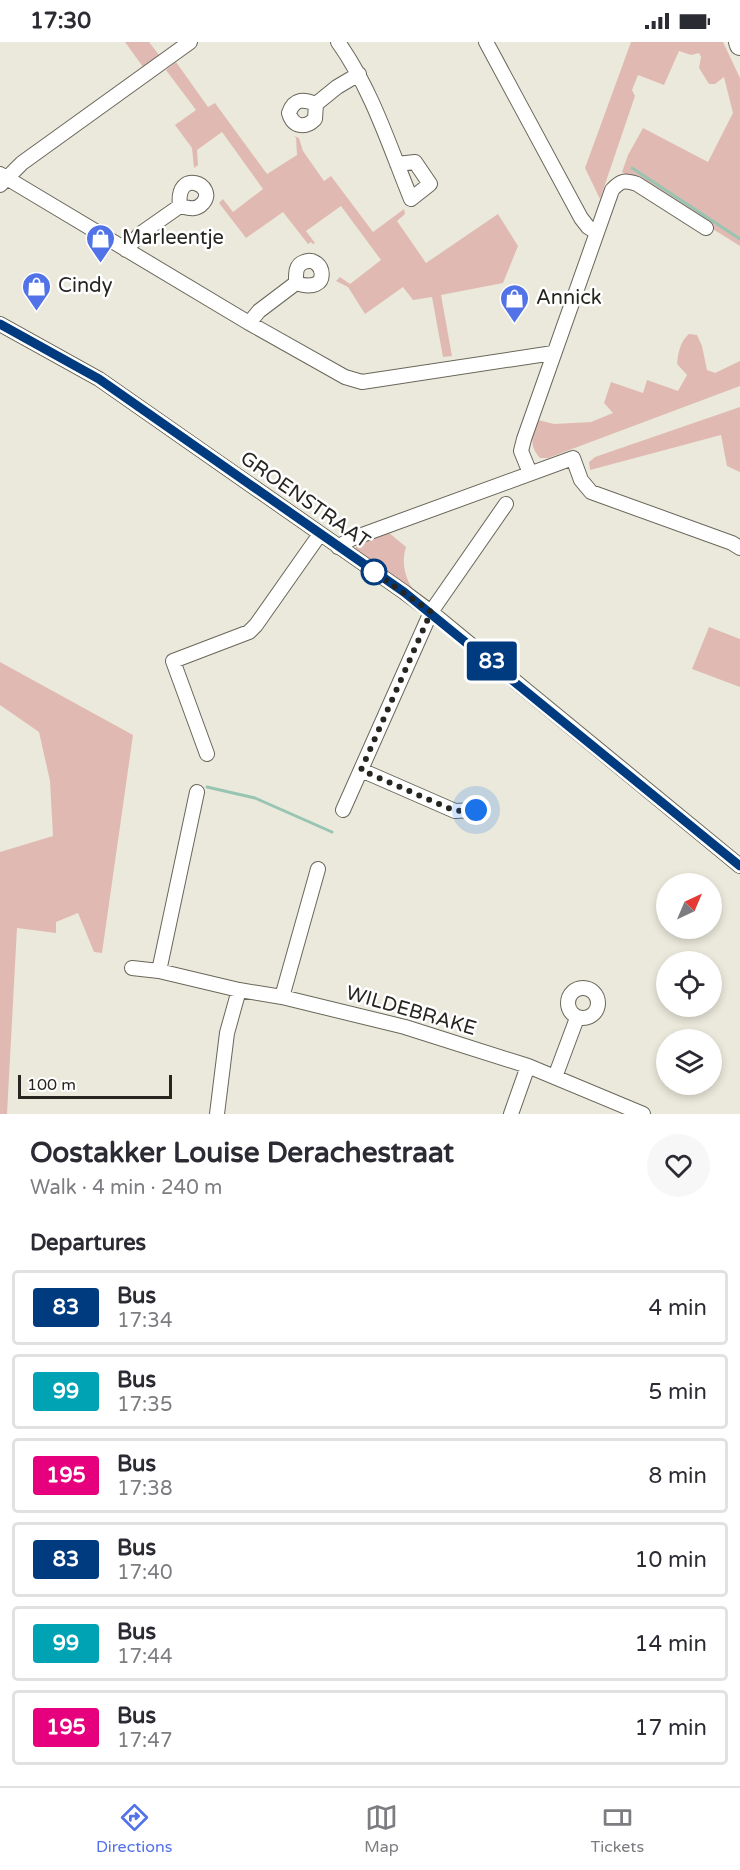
<!DOCTYPE html>
<meta charset="utf-8">
<style>
:root{--surface:#fff;--page:#f7f7f7;--text:#2b2b33;--muted:#7c7c81;--line:#e1e1e2;--accent:#5272e7}
body{margin:0;font-family:"Varela Round",sans-serif;background:var(--page);color:var(--text);height:100vh;display:flex;flex-direction:column;font-size:22px;white-space:nowrap}
*{box-sizing:border-box;margin:0}
p{font-size:20px;color:var(--muted)}
.icon{flex:none;width:33px;height:33px;fill:none;stroke:currentColor;stroke-width:2;stroke-linecap:round;stroke-linejoin:round}
.map{position:relative;height:1072px;overflow:hidden}
.panel{display:flex;flex-direction:column;background:var(--surface);flex:1}
.panel>*{flex:none}
.badge{padding:0 12px;border-radius:4px;font-size:21px;line-height:39px}
.needle{width:39px;rotate:44deg}
.tools{position:absolute;left:656px;top:831px;display:grid;gap:12px}
.tools a{display:grid;place-items:center;width:66px;height:66px;border-radius:50%;background:var(--surface);box-shadow:0 3px 9px #0003;font-size:30px}
.scale{position:absolute;left:18px;bottom:15px;width:154px;box-sizing:border-box;padding-left:6px;border:3px solid #262520;border-top:0;font-size:16px;line-height:21px;white-space:nowrap;color:#262520;-webkit-text-stroke:4px #fff;paint-order:stroke}
.you{position:absolute;width:30px;height:30px;margin:-15px;border:4px solid #fff;border-radius:50%;background:#1a73e8;box-shadow:0 0 0 9px #1a73e833}
.map>.badge{position:absolute;translate:-50% -50%;box-shadow:0 0 0 3px #fff}
h2{padding:0 30px;font-size:22px;line-height:54px}
.round{display:grid;place-items:center;flex:none;width:63px;height:63px;border-radius:32px;background:var(--page)}
.summary{display:flex;align-items:center;justify-content:space-between;height:102px;padding:0 30px}
h1{font-size:28px;font-weight:700;line-height:45px}
ul{padding:0;list-style:none}
li{display:flex;align-items:center;gap:18px;height:75px;margin:0 12px 9px;padding:0 18px;border:3px solid var(--line);border-radius:6px}
li div{flex:1}
li b{display:block;font-size:22px}
li em{font-style:normal}
li .badge{min-width:66px;font-weight:700;text-align:center}
.status{display:flex;justify-content:space-between;align-items:center;height:42px;padding:0 30px;background:var(--surface);direction:ltr}
.status svg{height:16px;fill:currentColor}
.tab-bar{display:flex;justify-content:space-around;align-items:center;height:84px;border-top:2px solid var(--line);background:var(--surface);font-size:16px;color:var(--muted)}
.tab-bar a{display:grid;justify-items:center;gap:3px}
.tab-bar .active{color:var(--accent)}
.map>svg:first-child{display:block}
.green{fill:#e0bab2}
.lines{fill:none;stroke-linecap:round;stroke-linejoin:round}
.stream{stroke:#98c4b2;stroke-width:3}
.minor-casing{stroke:#69675a;stroke-width:16}
.highway-casing{stroke:#69675a;stroke-width:22}
.minor{stroke:#fff;stroke-width:14}
.highway{stroke:#fff;stroke-width:20}
.line-casing{stroke:#fff;stroke-width:14}
.line{stroke:#003b80;stroke-width:9}
.walk{stroke:#262520;stroke-width:6;stroke-dasharray:0 10.8}
.stop-dot{fill:#fff;stroke:#003b80;stroke-width:3}
.labels{text-anchor:middle;dominant-baseline:central;stroke-width:5;stroke-linejoin:round;paint-order:stroke}
.poi-label{font-size:20px;fill:#262520;stroke:#fff;text-anchor:start}
.street-label{font-size:20px;fill:#262520;stroke:#fff}
</style>
<div class="status"><b>17:30</b><svg viewBox="0 0 49 12"><path d="M0 12V9h3v3zM5 12V6h3v6zM10 12V3h3v9zM15 12V0h3v12zM26 1h20v11H26zM47 4h2v5h-2z"/></svg></div>
<div class="map">
<svg width="740" height="1072" viewBox="0 0 740 1072">
<rect width="100%" height="100%" fill="#ebe9db"/>
<!-- green -->
<path class="green" d="M125,0H149L159,13L143,25Z
M631,0H723L740,36V204L622,130L628,113L643,86L708,120L733,71L724,35L715,42H709L699,26L701,15L699,11L691,13L679,9L664,43L638,33L632,48L635,54L600,157L585,126Z
M176,20L208,65L215,61L267,132L297,113L296,96L294,94L299,96L303,109L324,139L331,134L373,190L404,167L405,172L397,179L426,221L498,172L518,204L503,241L441,253L452,314L443,315L432,255L413,258L403,245L365,272L348,245L336,239L340,235L350,242L381,218L341,164L306,189L315,201L313,202L311,200L308,202L283,170L246,196L219,161L223,157L233,170L263,147L222,90L197,108L198,123L194,126L192,106L175,83L196,68L166,28Z
M689,292L697,293L702,304L707,328L715,331L740,319V344L548,416H540C528,403 532,392 538,378L554,382L591,380L613,371L604,361L611,340L643,351L647,338L678,349L687,333L677,322C678,312 680,299 689,292Z
M740,365V430L727,424L721,393L590,428L589,420L595,415Z
M388,490L406,505C401,521 405,537 415,550L355,508L356,503L359,500L370,498Z
M709,585L740,597V645L692,627Z
M0,620L133,693L102,911L94,910L78,871L56,880V891L17,886L7,1072H0V810L53,794L50,739L39,690L0,663Z"/>
<g class="lines">
<!-- stream -->
<path class="stream" d="M632,126L740,197
M207,745L255,756L332,790"/>
<defs>
<path id="minor" d="M338,0C372,48 389,103 411,157L430,142L415,120L397,122
M486,0L581,176L588,185L596,190
M316,62L315,77C305,87 293,85 289,71C294,56 304,57 316,62L337,45L359,32
M0,132L249,281L345,335L362,340L553,311
M0,143L22,121L190,0
M126,208L140,192L180,164C175,125 218,143 203,161C196,169 188,166 180,164
M249,281L259,269L296,241C333,254 325,212 304,220C295,223 296,232 296,241
M0,282L99,337L404,550L431,570L740,824
M530,431L521,409L524,397L612,148C621,138 625,138 637,142L706,186
M338,505L351,497L573,416L581,438L591,450L732,501L740,506
M207,712L173,619L249,590L256,583L320,492
M361,728L455,769L476,768
M343,768L431,570L506,462
M132,926L159,929L239,948L282,955L405,985L528,1024L643,1072
M159,929L197,750
M568 961a15 15 0 1 1 30 0a15 15 0 1 1-30 0Z
M282,955L318,827
M555,1035L577,976
M217,1072L227,991L239,948
M511,1072L528,1024"/>
<path id="highway" d="M739,0L740,3"/>
</defs>
<!-- minor casing -->
<use href="#minor" class="minor-casing"/>
<!-- highway casing -->
<use href="#highway" class="highway-casing"/>
<!-- minor -->
<use href="#minor" class="minor"/>
<!-- highway -->
<use href="#highway" class="highway"/>
</g>
<g class="lines">
<defs>
<path id="line" d="M0,282L99,337L404,550L740,824"/>
</defs>
<!-- line casing -->
<use href="#line" class="line-casing"/>
<!-- line -->
<use href="#line" class="line"/>
<!-- walk -->
<path class="walk" d="M374,530L371,528L431,570L361,728L455,769L476,768"/>
</g>
<!-- icons -->
<defs>
<symbol id="shop-pin" viewBox="-11 -11 22 30"><path d="M0 17L-7.5 6A9.5 9.5 0 1 1 7.5 6Z" fill="#5272e7" stroke="#fff"/><path d="M-5-2.5h2.3a2.7 3.5 0 0 1 5.4 0H5L5.5 6h-11ZM-1.5-2.5h3a1.5 2.3 0 0 0-3 0Z" fill="#fff"/></symbol>
</defs>
<g fill-rule="evenodd">
<use href="#shop-pin" x="84" y="180" width="33" height="45"/>
<use href="#shop-pin" x="20" y="228" width="33" height="45"/>
<use href="#shop-pin" x="498" y="240" width="33" height="45"/>
</g>
<!-- markers -->
<circle class="stop-dot" cx="374" cy="530" r="12"/>
<g class="labels">
<!-- poi labels -->
<g class="poi-label">
<text x="122" y="196">Marleentje</text>
<text x="58" y="244">Cindy</text>
<text x="536" y="256">Annick</text>
</g>
<!-- street labels -->
<g class="street-label">
<text transform="translate(305 458) rotate(35)">GROENSTRAAT</text>
<text transform="translate(411 969) rotate(16)">WILDEBRAKE</text>
</g>
</g>
</svg>
<div class="tools">
<a><svg class="needle" viewBox="-14 -14 28 28"><path d="M0-13l5 13h-10z" fill="#e53935"/><path d="M0 13l5-13h-10z" fill="#7c7c81"/></svg></a>
<a><svg class="icon" aria-label="locate" viewBox="0 0 24 24"><circle cx="12" cy="12" r="6"/><path d="M12 2v4M12 18v4M2 12h4M18 12h4"/></svg></a>
<a><svg class="icon" aria-label="layers" viewBox="0 0 24 24"><path d="M12 4l9 5-9 5-9-5zM3 14l9 5 9-5"/></svg></a>
</div>
<div class="scale">100 m</div>
<div class="you" style="left:476px;top:768px"></div>
<b class="badge" style="left:492px;top:619px;background:#003b80;color:#fff">83</b>
</div>
<section class="panel">
<div class="summary"><div><h1>Oostakker Louise Derachestraat</h1><p>Walk · 4 min · 240 m</p></div><a class="round"><svg class="icon" aria-label="heart" viewBox="0 0 24 24"><path d="M12 20l-8-8c-3-5 5-10 8-4 3-6 11-1 8 4z"/></svg></a></div>
<h2>Departures</h2>
<ul>
<li><span class="badge" style="background:#003b80;color:#fff">83</span><div><b>Bus</b><p>17:34</p></div><em>4 min</em></li>
<li><span class="badge" style="background:#00a3b4;color:#fff">99</span><div><b>Bus</b><p>17:35</p></div><em>5 min</em></li>
<li><span class="badge" style="background:#e6007e;color:#fff">195</span><div><b>Bus</b><p>17:38</p></div><em>8 min</em></li>
<li><span class="badge" style="background:#003b80;color:#fff">83</span><div><b>Bus</b><p>17:40</p></div><em>10 min</em></li>
<li><span class="badge" style="background:#00a3b4;color:#fff">99</span><div><b>Bus</b><p>17:44</p></div><em>14 min</em></li>
<li><span class="badge" style="background:#e6007e;color:#fff">195</span><div><b>Bus</b><p>17:47</p></div><em>17 min</em></li>
</ul>
</section>
<nav class="tab-bar">
<a class="active"><svg class="icon" aria-label="directions" viewBox="0 0 24 24"><path d="M12 3l9 9-9 9-9-9zM9 14v-3h6M13 9l2 2-2 2"/></svg>Directions</a>
<a><svg class="icon" aria-label="map" viewBox="0 0 24 24"><path d="M3 6l6-2 6 2 6-2v14l-6 2-6-2-6 2zM9 4v14M15 6v14"/></svg>Map</a>
<a><svg class="icon" aria-label="tickets" viewBox="0 0 24 24"><path d="M3 7h18v10H3zM15 7v10"/></svg>Tickets</a>
</nav>
